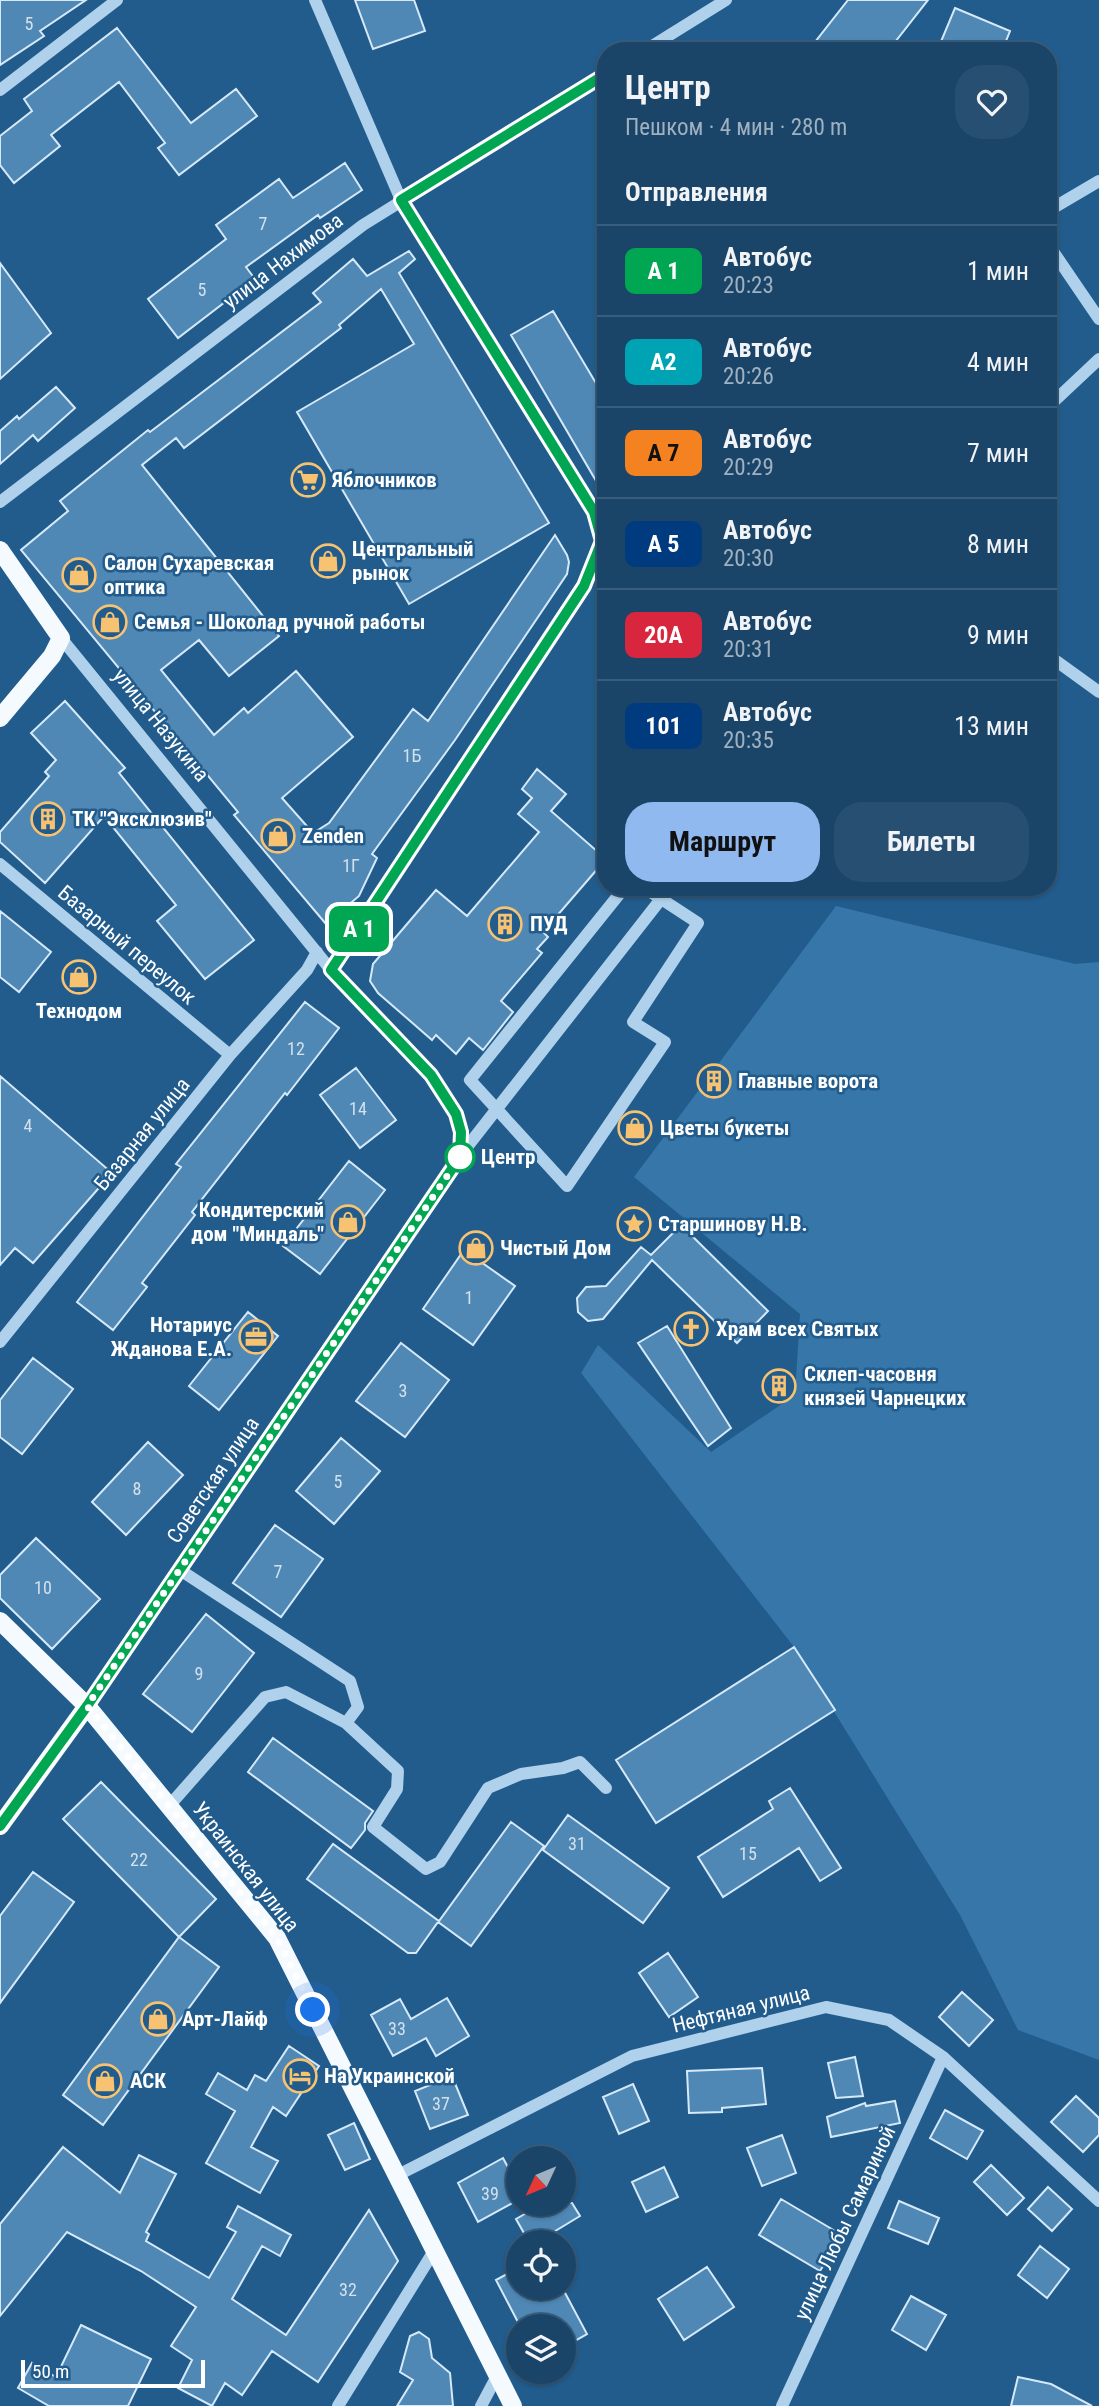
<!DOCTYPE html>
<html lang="ru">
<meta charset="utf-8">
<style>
:root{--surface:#1a4569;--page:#274f71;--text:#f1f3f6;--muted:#9fb1c0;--line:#385d7d;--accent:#90b9f0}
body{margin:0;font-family:"Roboto Condensed",sans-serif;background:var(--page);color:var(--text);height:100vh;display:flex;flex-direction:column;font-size:26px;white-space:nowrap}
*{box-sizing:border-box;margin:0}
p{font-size:23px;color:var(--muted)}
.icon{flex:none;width:38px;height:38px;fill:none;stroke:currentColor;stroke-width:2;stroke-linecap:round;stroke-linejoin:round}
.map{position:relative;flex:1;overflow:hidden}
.sheet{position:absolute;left:597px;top:42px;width:460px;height:854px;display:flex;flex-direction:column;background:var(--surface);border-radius:28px;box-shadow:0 2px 5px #0004,0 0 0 2px var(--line)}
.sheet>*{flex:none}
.badge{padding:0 14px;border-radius:10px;font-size:24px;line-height:46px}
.needle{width:46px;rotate:226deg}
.fabs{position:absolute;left:506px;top:2146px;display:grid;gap:14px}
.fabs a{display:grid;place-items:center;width:70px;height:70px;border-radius:50%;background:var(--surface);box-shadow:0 2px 5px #0004,0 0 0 2px var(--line);font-size:35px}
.scale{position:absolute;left:21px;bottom:18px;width:184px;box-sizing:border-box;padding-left:7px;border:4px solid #fff;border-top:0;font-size:19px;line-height:24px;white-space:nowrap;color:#fff;-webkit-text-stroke:5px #225c8c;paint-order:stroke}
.you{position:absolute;width:35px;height:35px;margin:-18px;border:5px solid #fff;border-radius:50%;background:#1a73e8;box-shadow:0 0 0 10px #1a73e833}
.map>.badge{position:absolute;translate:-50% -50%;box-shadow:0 0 0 4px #fff}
h2{padding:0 28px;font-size:26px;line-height:63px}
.round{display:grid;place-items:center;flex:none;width:74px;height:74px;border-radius:28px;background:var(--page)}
.headline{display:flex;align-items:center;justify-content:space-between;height:119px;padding:0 28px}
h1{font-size:33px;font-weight:700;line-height:52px}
.button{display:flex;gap:14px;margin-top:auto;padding:14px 28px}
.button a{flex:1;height:80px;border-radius:28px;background:var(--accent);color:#111;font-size:28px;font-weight:700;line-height:80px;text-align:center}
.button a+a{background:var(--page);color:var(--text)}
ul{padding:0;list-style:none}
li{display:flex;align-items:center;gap:21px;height:91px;padding:0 28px;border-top:2px solid var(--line)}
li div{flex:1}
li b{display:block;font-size:26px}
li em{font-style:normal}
li .badge{min-width:77px;font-weight:700;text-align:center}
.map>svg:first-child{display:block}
.green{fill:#3676a9}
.building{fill:#4f87b5;stroke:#d5e9f8;stroke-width:2}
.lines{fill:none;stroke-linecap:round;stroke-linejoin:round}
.minor{stroke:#b0d1eb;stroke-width:12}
.major{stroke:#f5fafe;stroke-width:18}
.line-casing{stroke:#fff;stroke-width:16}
.line{stroke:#00a651;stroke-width:10}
.walk{stroke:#fff;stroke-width:7;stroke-dasharray:0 12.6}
.stop-dot{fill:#fff;stroke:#00a651;stroke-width:3.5}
.labels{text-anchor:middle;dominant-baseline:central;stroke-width:5;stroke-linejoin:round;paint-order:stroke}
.number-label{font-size:18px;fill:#d3e1ec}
.street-label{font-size:21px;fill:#fff;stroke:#225c8c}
.poi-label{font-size:21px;font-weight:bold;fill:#fff;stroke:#225c8c;text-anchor:start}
.stop-label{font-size:21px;font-weight:bold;fill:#fff;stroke:#225c8c;text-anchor:start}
</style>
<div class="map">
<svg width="1099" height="2406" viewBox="0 0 1099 2406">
<rect width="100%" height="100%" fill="#225c8c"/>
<!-- green -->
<path class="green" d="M836,906L1075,964L1099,962V2060L1018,2030L960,1915L794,1647L581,1373L598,1345L711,1452L795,1395L800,1314L634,1177Z"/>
<!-- building -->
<path class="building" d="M0,0H86L40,31L44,36L0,65Z
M355,0H414L425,31L373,49Z
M848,0H928L888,51H808Z
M955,8L1010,31L1002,51H937Z
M117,28L191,123L236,89L257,116L179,175L158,148L165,143L119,82L51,135L60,146L14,183L0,165V136L32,111L24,99Z
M345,163L362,190L320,218L318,215L246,267L255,279L178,338L148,299L226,239L216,225L279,179L293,198Z
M409,251L415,259L399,273L549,523L409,604L297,412L414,344L381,289L339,325L341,328L184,448L176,438L142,465L279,636L229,676L199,640L161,670L214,735L244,708L248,713L296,671L353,737L282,798L313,833L329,823L413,709L428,721L555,535L567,555L569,562L567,574L455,740L372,854L377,858L359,896L326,924L234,815L238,812L21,550L68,511L60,501L148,430L150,432L321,302L313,293L353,259L367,276Z
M0,263L51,333L0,379Z
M553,311L606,400V498L511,335Z
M56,387L75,408L38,441L33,435L0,464V431L17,416L19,419Z
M65,701L125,768L119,773L254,940L205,979L157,921L176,905L104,816L45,883L0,842V832L49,776L45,772L56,760L31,733Z
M537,769L566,794L551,811L606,859L543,932L548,937L537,949L542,953L501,1001L513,1012L483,1050L469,1038L456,1054L436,1035L432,1040L378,993L370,981L373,964L436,890L467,916L539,832L518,814L532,798L522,789Z
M0,911L51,952L19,992L0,977Z
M305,1002L339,1028L287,1095L285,1093L192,1212L195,1215L142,1283L147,1287L113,1330L77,1302L181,1167L176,1164Z
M356,1068L396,1120L360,1148L320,1095Z
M0,1076L112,1173L33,1263L15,1248L0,1265Z
M349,1161L385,1190L320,1274L283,1246Z
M681,1225L768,1311L737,1343L652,1260L603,1319L588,1321L578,1312L577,1298L586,1287L606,1286L641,1247L651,1255Z
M464,1250L515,1286L473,1345L423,1309Z
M248,1312L278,1336L219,1410L189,1386Z
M667,1326L731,1428L708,1446L638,1343Z
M401,1343L449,1380L405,1437L356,1401Z
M33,1358L73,1389L22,1454L0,1437V1400Z
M341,1438L380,1471L334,1524L296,1491Z
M148,1442L183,1475L126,1535L92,1502Z
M275,1525L323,1559L281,1617L233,1583Z
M36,1538L100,1599L52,1649L0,1598V1575Z
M206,1614L254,1653L192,1732L143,1694Z
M794,1647L835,1710L656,1823L616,1760Z
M273,1738L373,1811L365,1823V1830L351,1848L248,1772Z
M101,1782L216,1899L179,1937L63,1819Z
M790,1788L841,1868L820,1881L799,1848L723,1897L698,1857L773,1809L769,1801Z
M568,1815L669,1888L643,1923L543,1850Z
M511,1822L544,1846L471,1946L438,1922L416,1953H408L307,1879L333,1844L439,1921Z
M33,1872L74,1902L0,2003V1916Z
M179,1937L219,1967L103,2125L63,2095Z
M668,1953L698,1997L669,2017L639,1973Z
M962,1992L993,2020L969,2046L939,2017Z
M447,1998L469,2036L436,2056L426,2038L393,2056L371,2015L400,1999L411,2019Z
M289,2046L319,2066L286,2116L273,2107L251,2147L278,2161L260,2193L206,2163L235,2111L206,2094L218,2073L247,2090L255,2075L266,2081Z
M855,2057L863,2096L836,2098L828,2063Z
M762,2068L766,2104L722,2108V2112L689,2113L687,2071Z
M452,2076L468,2115L430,2129L415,2091Z
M633,2084L649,2121L619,2134L603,2097Z
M1076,2096L1099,2118V2135L1083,2152L1051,2122Z
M895,2101L900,2123L831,2137L827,2117L865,2103L866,2106Z
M945,2110L983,2131L967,2159L930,2138Z
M354,2123L370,2159L345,2170L328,2135Z
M782,2135L796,2173L762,2186L747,2148Z
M63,2147L120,2193L139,2155L176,2174L146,2232L149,2234L146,2241L209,2278L236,2232L227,2227L238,2206L291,2235L280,2256L262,2246L232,2299L286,2335L369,2210L398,2261L318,2382L272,2351L242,2395L225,2383L212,2406L178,2388L192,2360L171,2346L196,2307L141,2271L67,2232L0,2316V2224Z
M503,2158L518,2186V2200L478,2222L458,2183Z
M991,2165L1024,2198L1007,2215L974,2182Z
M664,2167L678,2197L646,2212L632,2182Z
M1048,2187L1072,2209L1052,2231L1028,2209Z
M781,2199L842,2235L820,2271L759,2235Z
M899,2201L939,2218L928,2244L888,2228Z
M544,2203H572L580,2216L537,2242H529L516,2219Z
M1040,2246L1069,2269L1047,2298L1018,2275Z
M707,2267L734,2307L684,2340L658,2299Z
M518,2268V2287H551L556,2296L564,2291L587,2334L564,2347V2326H520L496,2280Z
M911,2296L946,2315L926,2350L892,2330Z
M81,2325L151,2359L128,2406H49L18,2388L32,2363L56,2377Z
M419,2332L429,2339L432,2358L450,2373L453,2406H397L413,2380L400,2372L410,2336Z
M1018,2377L1051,2384L1092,2406H1011Z"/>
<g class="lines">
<!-- minor -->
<path class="minor" d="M315,0L401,200L594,512L602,541L585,586L331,970
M644,51L726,0
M0,90L117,0
M1048,211L1099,181
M1048,244L1099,319
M1048,407L1099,359
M0,502L363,225L606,74
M61,638L331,970L431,1075L456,1114L461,1132L460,1156
M1048,655L1099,692
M0,864L230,1055
M625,887L470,1080L567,1186L665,1042L633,1022L698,923L643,887
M0,1342L230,1055L307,970L317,952
M87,1706L460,1156L661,899
M346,1723L398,1771L397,1789L373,1827L426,1869L440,1862L488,1788L521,1774L563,1768L580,1762L606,1788
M169,1806L265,1697L286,1692L346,1723L358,1707L350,1681L180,1570
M396,2176L632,2056L826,2007L889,2020L943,2057L1099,2201
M338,2406L434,2251
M481,2406L497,2376
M782,2406L943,2057"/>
<!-- major -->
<path class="major" d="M0,550L61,638L52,656L0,718
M0,1621L87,1706L277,1938L513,2406
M0,1826L87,1706"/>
</g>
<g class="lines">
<defs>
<path id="line" d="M0,1826L87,1706L460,1157L461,1132L456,1114L431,1075L331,970L584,586L602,541L594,512L401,200L606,74"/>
</defs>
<!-- line casing -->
<use href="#line" class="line-casing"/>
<!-- line -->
<use href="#line" class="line"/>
<!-- walk -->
<path class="walk" d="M313,2010L277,1938L87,1706L460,1157"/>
</g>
<!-- icons -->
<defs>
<symbol id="supermarket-ring" viewBox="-11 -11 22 22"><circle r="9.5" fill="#225c8c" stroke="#f7c272" stroke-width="1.5"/><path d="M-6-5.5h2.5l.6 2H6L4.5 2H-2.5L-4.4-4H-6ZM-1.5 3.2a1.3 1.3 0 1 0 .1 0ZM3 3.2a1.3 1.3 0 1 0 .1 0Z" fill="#f7c272"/></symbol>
<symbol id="shop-ring" viewBox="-11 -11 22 22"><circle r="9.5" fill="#225c8c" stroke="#f7c272" stroke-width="1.5"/><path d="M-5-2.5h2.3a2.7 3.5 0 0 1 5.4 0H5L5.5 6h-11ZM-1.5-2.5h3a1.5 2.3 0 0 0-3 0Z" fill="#f7c272"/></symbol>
<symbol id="building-ring" viewBox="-11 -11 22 22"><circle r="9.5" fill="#225c8c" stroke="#f7c272" stroke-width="1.5"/><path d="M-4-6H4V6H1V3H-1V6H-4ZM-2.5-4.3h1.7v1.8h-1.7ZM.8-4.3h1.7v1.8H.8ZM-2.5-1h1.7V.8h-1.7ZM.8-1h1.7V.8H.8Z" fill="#f7c272"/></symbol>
<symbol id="sight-ring" viewBox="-11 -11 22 22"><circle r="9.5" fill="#225c8c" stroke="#f7c272" stroke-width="1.5"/><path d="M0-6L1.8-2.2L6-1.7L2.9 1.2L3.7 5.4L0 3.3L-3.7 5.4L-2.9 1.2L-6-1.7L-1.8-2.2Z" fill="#f7c272"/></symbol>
<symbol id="church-ring" viewBox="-11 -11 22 22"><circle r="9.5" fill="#225c8c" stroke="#f7c272" stroke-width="1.5"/><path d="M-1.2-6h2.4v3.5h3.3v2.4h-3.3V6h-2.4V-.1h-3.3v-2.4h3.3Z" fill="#f7c272"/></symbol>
<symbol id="office-ring" viewBox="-11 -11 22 22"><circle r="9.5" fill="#225c8c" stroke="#f7c272" stroke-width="1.5"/><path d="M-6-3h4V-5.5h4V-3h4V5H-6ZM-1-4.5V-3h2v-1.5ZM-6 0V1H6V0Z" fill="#f7c272"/></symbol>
<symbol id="hotel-ring" viewBox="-11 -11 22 22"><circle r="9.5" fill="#225c8c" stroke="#f7c272" stroke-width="1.5"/><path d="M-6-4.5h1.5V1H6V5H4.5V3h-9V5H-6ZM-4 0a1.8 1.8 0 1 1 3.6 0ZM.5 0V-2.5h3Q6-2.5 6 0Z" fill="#f7c272"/></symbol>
</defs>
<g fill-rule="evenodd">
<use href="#supermarket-ring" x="289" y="461" width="38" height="38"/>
<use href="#shop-ring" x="309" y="542" width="38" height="38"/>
<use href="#shop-ring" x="60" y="556" width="38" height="38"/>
<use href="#shop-ring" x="91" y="603" width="38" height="38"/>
<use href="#building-ring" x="29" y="800" width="38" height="38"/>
<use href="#shop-ring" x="259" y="817" width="38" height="38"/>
<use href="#building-ring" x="486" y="905" width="38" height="38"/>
<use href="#shop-ring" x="60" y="958" width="38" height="38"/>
<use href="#building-ring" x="695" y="1062" width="38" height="38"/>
<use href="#shop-ring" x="616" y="1109" width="38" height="38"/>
<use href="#shop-ring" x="329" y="1203" width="38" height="38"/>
<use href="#sight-ring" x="615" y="1205" width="38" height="38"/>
<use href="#shop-ring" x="457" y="1229" width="38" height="38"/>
<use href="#church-ring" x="672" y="1310" width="38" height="38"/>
<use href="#office-ring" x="237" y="1318" width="38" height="38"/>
<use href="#building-ring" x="760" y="1367" width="38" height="38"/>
<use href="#shop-ring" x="139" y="2000" width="38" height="38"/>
<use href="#hotel-ring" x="281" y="2057" width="38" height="38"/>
<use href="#shop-ring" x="86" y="2062" width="38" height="38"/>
</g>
<!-- markers -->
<circle class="stop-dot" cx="460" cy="1157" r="14"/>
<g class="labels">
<!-- number labels -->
<g class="number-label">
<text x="29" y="23">5</text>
<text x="263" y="223">7</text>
<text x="202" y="289">5</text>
<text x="412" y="755">1Б</text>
<text x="351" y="865">1Г</text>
<text x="296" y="1048">12</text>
<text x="358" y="1108">14</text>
<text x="28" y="1125">4</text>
<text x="469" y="1297">1</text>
<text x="403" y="1390">3</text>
<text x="338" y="1481">5</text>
<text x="137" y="1488">8</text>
<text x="278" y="1571">7</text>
<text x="43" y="1587">10</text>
<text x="199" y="1673">9</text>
<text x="577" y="1843">31</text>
<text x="748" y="1853">15</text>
<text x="139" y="1859">22</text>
<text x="397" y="2028">33</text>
<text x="441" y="2103">37</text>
<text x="490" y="2193">39</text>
<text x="348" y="2289">32</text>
</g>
<!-- street labels -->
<g class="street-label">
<text transform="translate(283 261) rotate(-37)">улица Нахимова</text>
<text transform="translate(161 725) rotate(51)">улица Назукина</text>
<text transform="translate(127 945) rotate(40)">Базарный переулок</text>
<text transform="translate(142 1134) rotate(-51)">Базарная улица</text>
<text transform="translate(213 1480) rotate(-56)">Советская улица</text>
<text transform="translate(246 1867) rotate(52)">Украинская улица</text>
<text transform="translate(741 2009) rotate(-14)">Нефтяная улица</text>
<text transform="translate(845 2223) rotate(-65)">улица Любы Самариной</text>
</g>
<!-- poi labels -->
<g class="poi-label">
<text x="332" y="480">Яблочников</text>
<text x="352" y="549">Центральный<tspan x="352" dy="24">рынок</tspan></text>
<text x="104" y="563">Салон Сухаревская<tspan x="104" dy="24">оптика</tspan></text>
<text x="134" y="622">Семья - Шоколад ручной работы</text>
<text x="72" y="819">ТК "Эксклюзив"</text>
<text x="302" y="836">Zenden</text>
<text x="530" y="924">ПУД</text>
<text x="79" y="1011" text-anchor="middle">Технодом</text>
<text x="738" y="1081">Главные ворота</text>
<text x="660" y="1128">Цветы букеты</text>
<text x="324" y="1210" text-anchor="end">Кондитерский<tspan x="324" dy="24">дом "Миндаль"</tspan></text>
<text x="658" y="1224">Старшинову Н.В.</text>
<text x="500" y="1248">Чистый Дом</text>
<text x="232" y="1325" text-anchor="end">Нотариус<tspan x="232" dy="24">Жданова Е.А.</tspan></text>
<text x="716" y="1329">Храм всех Святых</text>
<text x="804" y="1374">Склеп-часовня<tspan x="804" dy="24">князей Чарнецких</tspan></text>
<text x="182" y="2019">Арт-Лайф</text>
<text x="324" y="2076">На Украинской</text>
<text x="130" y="2081">АСК</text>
</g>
<!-- stop labels -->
<g class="stop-label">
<text x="481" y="1157">Центр</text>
</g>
</g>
</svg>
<div class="fabs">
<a><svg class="needle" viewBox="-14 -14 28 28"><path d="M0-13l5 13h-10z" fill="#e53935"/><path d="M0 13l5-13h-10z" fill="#9fb1c0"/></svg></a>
<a><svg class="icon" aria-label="locate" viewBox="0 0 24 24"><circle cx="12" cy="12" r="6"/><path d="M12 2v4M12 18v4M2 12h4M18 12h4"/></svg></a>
<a><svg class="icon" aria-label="layers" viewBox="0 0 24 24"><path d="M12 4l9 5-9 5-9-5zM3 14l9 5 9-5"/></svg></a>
</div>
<div class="scale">50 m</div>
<div class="you" style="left:313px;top:2010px"></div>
<b class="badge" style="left:359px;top:929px;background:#00a651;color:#fff">A 1</b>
<section class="sheet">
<div class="headline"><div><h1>Центр</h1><p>Пешком · 4 мин · 280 m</p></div><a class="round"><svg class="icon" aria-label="heart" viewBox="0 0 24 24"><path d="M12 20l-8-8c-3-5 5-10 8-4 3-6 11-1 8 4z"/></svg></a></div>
<h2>Отправления</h2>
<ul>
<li><span class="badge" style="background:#00a651;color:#fff">A 1</span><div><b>Автобус</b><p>20:23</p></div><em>1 мин</em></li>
<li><span class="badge" style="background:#00a3b4;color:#fff">A2</span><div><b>Автобус</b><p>20:26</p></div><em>4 мин</em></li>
<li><span class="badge" style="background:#f58220;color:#111">A 7</span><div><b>Автобус</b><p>20:29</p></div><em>7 мин</em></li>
<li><span class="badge" style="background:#003b80;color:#fff">A 5</span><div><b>Автобус</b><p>20:30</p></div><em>8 мин</em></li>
<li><span class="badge" style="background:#d7263d;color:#fff">20А</span><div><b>Автобус</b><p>20:31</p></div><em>9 мин</em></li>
<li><span class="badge" style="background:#003b80;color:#fff">101</span><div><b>Автобус</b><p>20:35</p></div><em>13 мин</em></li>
</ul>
<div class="button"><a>Маршрут</a><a>Билеты</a></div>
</section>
</div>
